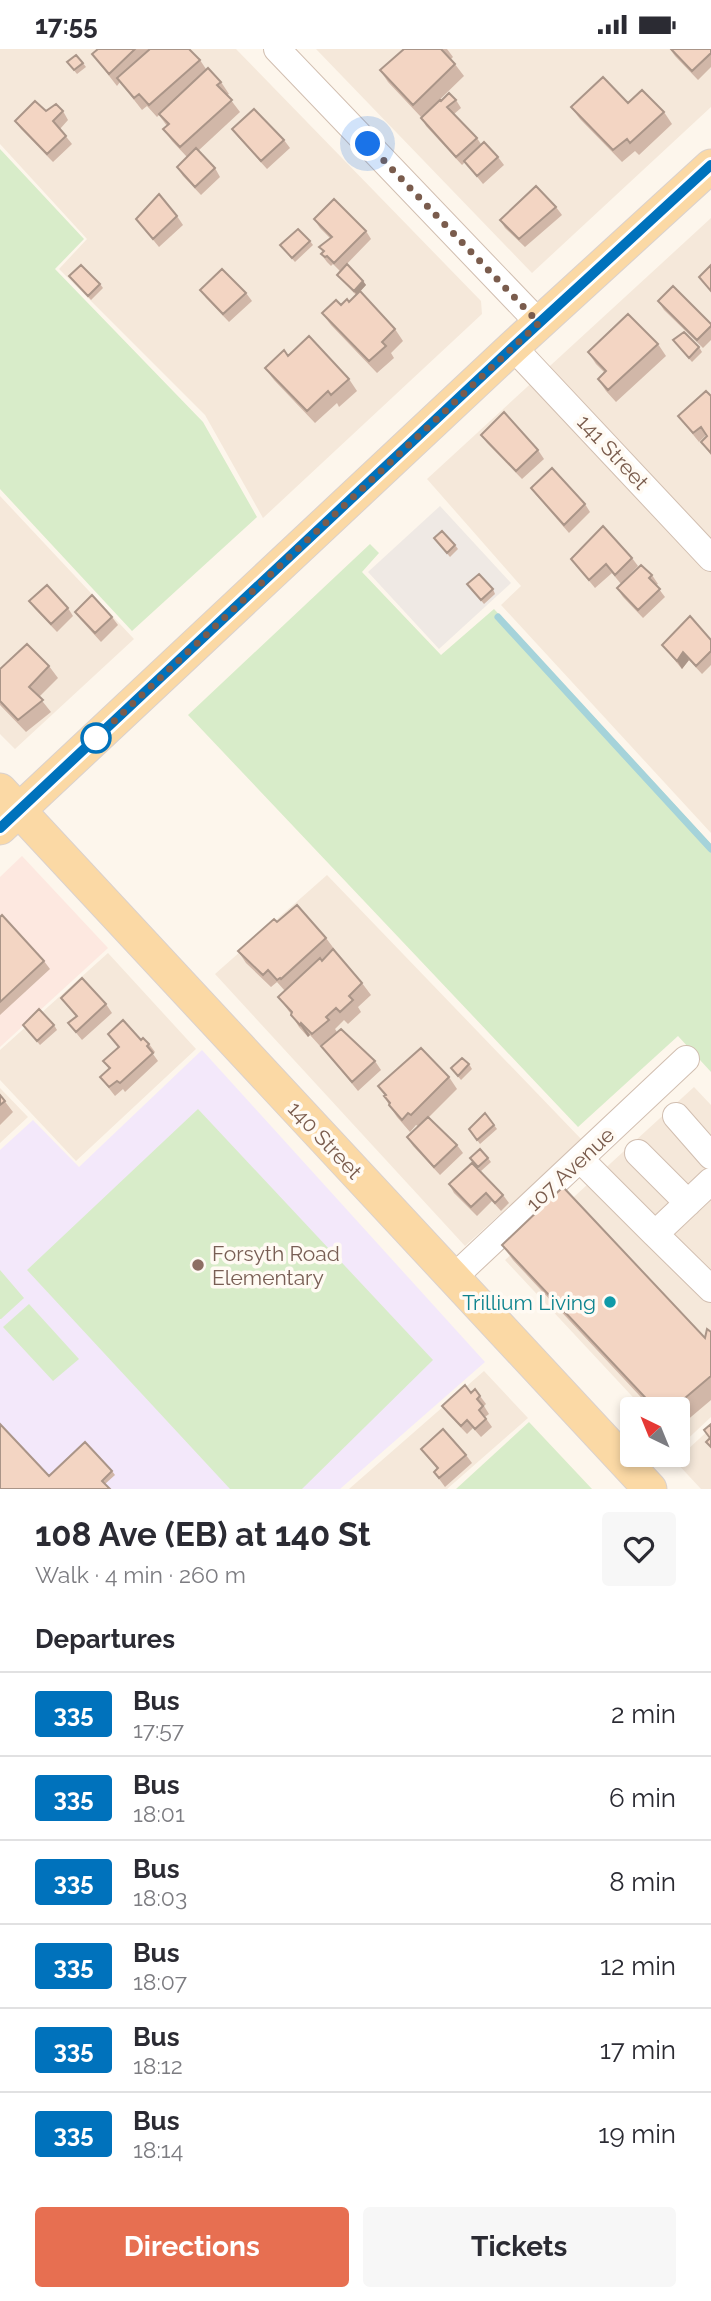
<!DOCTYPE html>
<meta charset="utf-8">
<style>
:root{--surface:#fff;--page:#f7f7f7;--text:#2b2b33;--muted:#7c7c81;--line:#e1e1e2;--accent:#e76f51}
body{margin:0;font-family:Raleway,sans-serif;background:var(--page);color:var(--text);height:100vh;display:flex;flex-direction:column;font-size:26px;white-space:nowrap}
*{box-sizing:border-box;margin:0}
p{font-size:23px;color:var(--muted)}
.icon{flex:none;width:38px;height:38px;fill:none;stroke:currentColor;stroke-width:2;stroke-linecap:round;stroke-linejoin:round}
.map{position:relative;height:1440px;overflow:hidden}
.sheet{display:flex;flex-direction:column;background:var(--surface);flex:1}
.sheet>*{flex:none}
.badge{padding:0 14px;border-radius:5px;font-size:24px;line-height:46px}
.needle{width:46px;rotate:317deg}
.controls{position:absolute;left:620px;top:1348px;display:grid;gap:14px}
.controls a{display:grid;place-items:center;width:70px;height:70px;border-radius:7px;background:var(--surface);box-shadow:0 4px 10px #0003;font-size:35px}
.you{position:absolute;width:35px;height:35px;margin:-18px;border:5px solid #fff;border-radius:50%;background:#1a73e8;box-shadow:0 0 0 10px #1a73e833}
.map>.badge{position:absolute;translate:-50% -50%;box-shadow:0 0 0 4px #fff}
h2{padding:0 35px;font-size:26px;line-height:63px}
.round{display:grid;place-items:center;flex:none;width:74px;height:74px;border-radius:7px;background:var(--page)}
.head{display:flex;align-items:center;justify-content:space-between;height:119px;padding:0 35px}
h1{font-size:33px;font-weight:700;line-height:52px}
.action{display:flex;gap:14px;margin-top:auto;padding:14px 35px}
.action a{flex:1;height:80px;border-radius:7px;background:var(--accent);color:#fff;font-size:28px;font-weight:700;line-height:80px;text-align:center}
.action a+a{background:var(--page);color:var(--text)}
ul{padding:0;list-style:none}
li{display:flex;align-items:center;gap:21px;height:84px;padding:0 35px;border-top:2px solid var(--line)}
li div{flex:1}
li b{display:block;font-size:26px}
li em{font-style:normal}
li .badge{min-width:77px;font-weight:700;text-align:center}
.status{display:flex;justify-content:space-between;align-items:center;height:49px;padding:0 35px;background:var(--surface);direction:ltr}
.status svg{height:19px;fill:currentColor}
.map>svg:first-child{display:block}
.residential{fill:#f5e8da}
.commercial{fill:#fde8e0}
.industrial{fill:#efe9e4}
.education{fill:#f3e8fa}
.green{fill:#d8ecc9}
.lines{fill:none;stroke-linecap:round;stroke-linejoin:round}
.stream{stroke:#a5d3da;stroke-width:7}
.minor-casing{stroke:#d1beb0;stroke-width:28}
.major-casing{stroke:#dad1cd;stroke-width:35}
.minor{stroke:#fff;stroke-width:26}
.major{stroke:#fbd9a5;stroke-width:33}
.wall{fill:#d1b7a8}
.shaded-wall{fill:#aa9588}
.building{fill:#f3d5c3;stroke:#aa9588;stroke-width:2}
.line-casing{stroke:#fff;stroke-width:16}
.line{stroke:#0072bc;stroke-width:10}
.walk{stroke:#7a5c4d;stroke-width:7;stroke-dasharray:0 12.6}
.stop-dot{fill:#fff;stroke:#0072bc;stroke-width:3.5}
.education-dot{fill:#8d6e63;stroke:#fffaf3;stroke-width:2.5}
.culture-dot{fill:#0f9aa8;stroke:#fffaf3;stroke-width:2.5}
.labels{text-anchor:middle;dominant-baseline:central;stroke-width:7;stroke-linejoin:round;paint-order:stroke}
.street-label{font-size:21px;fill:#7a5c4d;stroke:#fffaf3}
.education-label{font-size:21px;fill:#785e54;stroke:#fffaf3;text-anchor:start}
.culture-label{font-size:21px;fill:#0d838f;stroke:#fffaf3;text-anchor:end}
</style>
<div class="status"><b>17:55</b><svg viewBox="0 0 49 12"><path d="M0 12V9h3v3zM5 12V6h3v6zM10 12V3h3v9zM15 12V0h3v12zM26 1h20v11H26zM47 4h2v5h-2z"/></svg></div>
<div class="map">
<svg width="711" height="1440" viewBox="0 0 711 1440">
<rect width="100%" height="100%" fill="#fdf6ec"/>
<!-- residential -->
<path class="residential" d="M0,0H236L481,252L482,265L263,469L205,366L59,220L87,190L0,95Z
M316,0H711V58L532,224Z
M711,169V784L501,556L521,537L427,430Z
M0,447L134,590L15,700L0,685Z
M327,826L582,1091L465,1197L215,925Z
M108,904L196,1000L76,1112L0,1031V1001Z
M694,1038L711,1056V1368L679,1398L677,1396V1360H644L505,1211Z
M0,1039L28,1068L0,1094Z
M484,1322L528,1369L447,1440H349Z
M711,1379V1440H701L675,1412Z"/>
<!-- commercial -->
<path class="commercial" d="M22,807L108,899L0,998V828Z"/>
<!-- industrial -->
<path class="industrial" d="M440,457L511,534L439,600L368,523Z"/>
<!-- education -->
<path class="education" d="M202,1001L485,1313L340,1440H0V1101L33,1071L79,1118Z"/>
<!-- green -->
<path class="green" d="M0,100L84,190L55,220L203,373L257,468L132,582L0,440Z
M370,495L379,504L362,523L441,606L494,560L711,795V1023L678,987L578,1078L188,666Z
M198,1060L433,1311L302,1440H230L27,1221Z
M0,1221L24,1249L1,1270H0Z
M29,1255L79,1310L53,1332L3,1278Z
M529,1373L592,1440H456Z"/>
<g class="lines">
<!-- stream -->
<path class="stream" d="M498,568L711,800"/>
<defs>
<path id="minor" d="M277,0L539,274
M513,298L711,509
M676,1067L711,1107
M638,1104L688,1154
M580,1110L655,1185L711,1132
M655,1185L711,1240
M453,1229L686,1010"/>
<path id="major" d="M0,741L650,1440
M0,779L513,298L711,117"/>
</defs>
<!-- minor casing -->
<use href="#minor" class="minor-casing"/>
<!-- major casing -->
<use href="#major" class="major-casing"/>
<!-- minor -->
<use href="#minor" class="minor"/>
<!-- major -->
<use href="#major" class="major"/>
</g>
<!-- wall -->
<path class="wall" d="M98,0H189L200,11L206,20L221,33L229,45L227,46L240,63L198,102L215,119L220,128L201,146L183,127L177,118L187,108L172,92L163,80L167,77L159,66L157,68L147,57L142,61L120,33L117,37L92,5Z
M404,0H447L453,8L451,10L464,27L432,58L441,52L456,51L461,59L454,65L477,89L481,95L498,108L504,116L483,135L465,113L462,116L426,77L421,68L388,33L380,21Z
M670,0H711V18L698,31L675,7Z
M67,13L83,14L86,18L77,25Z
M628,54L664,63L672,75L639,106L635,102L622,113L580,70L571,58Z
M63,62L68,71L60,80L72,95L53,113L21,80L15,72Z
M232,80L284,91L290,99L267,120L238,88Z
M556,158L562,166L525,198L505,179L500,171Z
M177,167L183,176L159,198L136,170Z
M314,170L366,182L371,190L340,222L333,215L331,217L327,213L321,205L323,203L319,198L330,189L320,179Z
M310,192L313,196L295,213L280,196Z
M337,226L363,232L366,236L360,242L395,280L403,292L391,304L394,309L377,324L331,276L322,264L349,253L356,246Z
M69,227L100,235L103,239L91,251Z
M200,241L246,244L252,252L229,273L206,249Z
M658,252L711,275V291L703,299L664,261Z
M673,291L699,298L702,303L692,313Z
M658,295L666,307L616,353L606,342L598,330L604,323L596,315L588,303Z
M288,307L349,330L357,342L339,358L337,354L315,374L274,331L265,319Z
M711,347V406L701,393L707,387L706,386L699,393L678,367Z
M481,386L538,401L544,410L522,430L487,394Z
M531,439L585,455L590,463L569,484L537,447Z
M434,489L455,496L458,500L450,508Z
M632,509L638,517L621,535L612,524L595,539L571,510Z
M652,526L658,535L656,536L665,548L643,569L623,548L617,539Z
M467,535L493,540L495,545L484,555Z
M29,552L68,559L73,567L57,583L35,560Z
M75,563L112,568L118,576L101,593L81,571Z
M711,591V616L702,625L689,611L682,620L662,596Z
M49,617L58,629L39,648L51,663L26,683L0,656V620Z
M0,868L44,912L50,920L0,966Z
M277,873L326,889L335,901H334L362,934L371,946L358,958L361,963L348,975L344,971L335,980L337,983L320,997L310,986L308,988L299,978L291,965L278,948L285,942L277,933L271,938L246,914L238,902Z
M61,949L106,955L112,964L82,991L68,974L76,968Z
M23,976H54L57,981L40,996Z
M108,985L141,991L149,995L155,1003L153,1005L158,1012L125,1043L123,1040L115,1047L100,1028L109,1020L103,1012L118,998Z
M321,997L375,1012L381,1021L358,1042Z
M469,1015L472,1020L461,1031L451,1019Z
M449,1028L457,1040L429,1068L457,1096L463,1104L440,1126L413,1097L407,1088L418,1077L416,1076L410,1083L397,1068L389,1056L384,1047H385L378,1037Z
M0,1046L13,1063L0,1076Z
M485,1064L497,1080L480,1095L469,1080Z
M470,1109H488L491,1113L481,1122Z
M449,1135L503,1146L509,1154L501,1162L492,1152L477,1167L454,1144Z
M502,1196L705,1289L711,1283V1351L685,1373L677,1378V1360H652L513,1211Z
M471,1344L480,1347L486,1355L484,1357L489,1365L485,1368L492,1378L481,1388L473,1379L467,1385L448,1365L442,1357Z
M421,1400L466,1406L472,1414L445,1438L434,1423L437,1420Z
M112,1422L115,1426L105,1435L49,1427Z"/>
<!-- shaded-wall -->
<path class="shaded-wall" d="M363,232L366,236L357,246L354,242Z
M683,603L689,611L682,620L677,612Z
M301,974L310,986L308,988L300,976Z"/>
<!-- building -->
<path class="building" d="M98,0H135L109,25L92,5Z
M150,0H189L200,11L149,56L139,45L134,49L117,29Z
M404,0H441L455,15L413,56L380,21Z
M671,0H711V4L692,22Z
M76,6L83,14L74,21L67,13Z
M208,19L221,33L217,36L232,51L180,98L163,80L169,75L159,65Z
M603,28L628,54L642,41L664,63L630,94L627,90L613,101L571,58Z
M449,44L456,51L447,58L477,89L456,108L421,69L440,51L441,52Z
M35,52L46,62L56,55L63,62L53,72L66,87L47,105L15,72Z
M254,60L284,91L261,112L232,80Z
M484,93L498,108L477,127L464,112Z
M196,99L215,119L195,138L177,118Z
M536,137L556,158L519,190L500,171Z
M159,145L177,167L153,190L136,170Z
M334,150L366,182L334,214L327,207L325,208L321,205L324,202L319,198L332,188L314,170Z
M298,180L310,192L292,209L280,196Z
M347,215L363,232L354,242L337,226Z
M81,216L100,235L88,247L69,227Z
M711,216V242L699,228Z
M222,220L246,244L223,265L200,241Z
M673,237L711,275V277L697,291L658,252Z
M360,242L395,280L382,293L386,297L369,312L322,264L336,251L341,256L347,250L349,253Z
M628,265L658,295L608,341L598,330L606,322L588,303Z
M684,283L699,298L689,309L673,291Z
M309,287L349,330L331,346L328,342L307,362L265,319L284,301L288,307Z
M706,342L711,347V404L701,393L707,387L701,378L693,384L678,367Z
M504,363L538,401L516,422L481,386Z
M552,419L585,455L564,476L531,439Z
M603,477L632,509L615,526L606,515L589,531L571,510Z
M442,482L455,496L447,504L434,489Z
M641,516L652,526L649,529L660,540L638,561L617,539Z
M479,525L493,540L481,551L467,535Z
M47,536L68,559L51,575L29,552Z
M92,546L112,568L95,584L75,563Z
M690,567L711,591V602L696,617L683,603L677,612L662,596Z
M27,595L49,617L29,638L43,651L18,671L0,652V620Z
M297,856L326,889L281,930L280,929L277,931L268,921L263,926L238,902L274,870L277,873Z
M2,866L44,912L0,953V868Z
M333,900L362,934L349,947L353,951L340,963L336,959L326,968L329,971L312,985L301,974L300,976L291,966L292,963L278,948L320,909L322,912Z
M82,929L106,955L76,983L68,974L77,967L61,949Z
M39,960L54,976L37,992L23,976Z
M123,971L141,991L143,989L149,995L147,997L153,1004L120,1034L117,1032L109,1038L100,1028L110,1019L103,1012L119,998L108,985Z
M341,980L375,1012L352,1033L321,997Z
M421,999L449,1028L411,1066L408,1064L402,1071L389,1056L390,1054L384,1047L386,1046L378,1037Z
M462,1009L469,1015L458,1027L451,1019Z
M0,1046L5,1052L0,1056Z
M485,1064L494,1076L477,1091L469,1080Z
M428,1068L457,1096L434,1118L407,1088Z
M480,1100L488,1109L478,1118L470,1109Z
M472,1114L503,1146L495,1154L486,1144L471,1158L449,1135Z
M563,1138L705,1289L707,1280L711,1283V1327L672,1360H656L502,1196Z
M465,1336L471,1344L475,1340L480,1347L477,1350L483,1357L479,1361L486,1370L475,1380L467,1371L461,1377L442,1357Z
M0,1375L49,1427L85,1393L112,1422L102,1432L110,1440H0Z
M711,1375V1398L706,1393L710,1389L704,1381Z
M443,1380L466,1406L439,1429L434,1423L438,1419L421,1400Z"/>
<g class="lines">
<defs>
<path id="line" d="M0,779L513,298L711,116"/>
</defs>
<!-- line casing -->
<use href="#line" class="line-casing"/>
<!-- line -->
<use href="#line" class="line"/>
<!-- walk -->
<path class="walk" d="M96,689L539,274L368,95"/>
</g>
<!-- markers -->
<circle class="stop-dot" cx="96" cy="689" r="14"/>
<circle class="education-dot" cx="198" cy="1216" r="7"/>
<circle class="culture-dot" cx="610" cy="1253" r="7"/>
<g class="labels">
<!-- street labels -->
<g class="street-label">
<text transform="translate(613 403) rotate(47)">141 Street</text>
<text transform="translate(325 1091) rotate(47)">140 Street</text>
<text transform="translate(570 1120) rotate(-43)">107 Avenue</text>
</g>
<!-- education labels -->
<g class="education-label">
<text x="212" y="1204">Forsyth Road<tspan x="212" dy="24">Elementary</tspan></text>
</g>
<!-- culture labels -->
<g class="culture-label">
<text x="596" y="1253">Trillium Living</text>
</g>
</g>
</svg>
<div class="controls">
<a><svg class="needle" viewBox="-14 -14 28 28"><path d="M0-13l5 13h-10z" fill="#e53935"/><path d="M0 13l5-13h-10z" fill="#7c7c81"/></svg></a>
</div>
<div class="you" style="left:368px;top:95px"></div>
</div>
<section class="sheet">
<div class="head"><div><h1>108 Ave (EB) at 140 St</h1><p>Walk · 4 min · 260 m</p></div><a class="round"><svg class="icon" aria-label="heart" viewBox="0 0 24 24"><path d="M12 20l-8-8c-3-5 5-10 8-4 3-6 11-1 8 4z"/></svg></a></div>
<h2>Departures</h2>
<ul>
<li><span class="badge" style="background:#0072bc;color:#fff">335</span><div><b>Bus</b><p>17:57</p></div><em>2 min</em></li>
<li><span class="badge" style="background:#0072bc;color:#fff">335</span><div><b>Bus</b><p>18:01</p></div><em>6 min</em></li>
<li><span class="badge" style="background:#0072bc;color:#fff">335</span><div><b>Bus</b><p>18:03</p></div><em>8 min</em></li>
<li><span class="badge" style="background:#0072bc;color:#fff">335</span><div><b>Bus</b><p>18:07</p></div><em>12 min</em></li>
<li><span class="badge" style="background:#0072bc;color:#fff">335</span><div><b>Bus</b><p>18:12</p></div><em>17 min</em></li>
<li><span class="badge" style="background:#0072bc;color:#fff">335</span><div><b>Bus</b><p>18:14</p></div><em>19 min</em></li>
</ul>
<div class="action"><a>Directions</a><a>Tickets</a></div>
</section>
